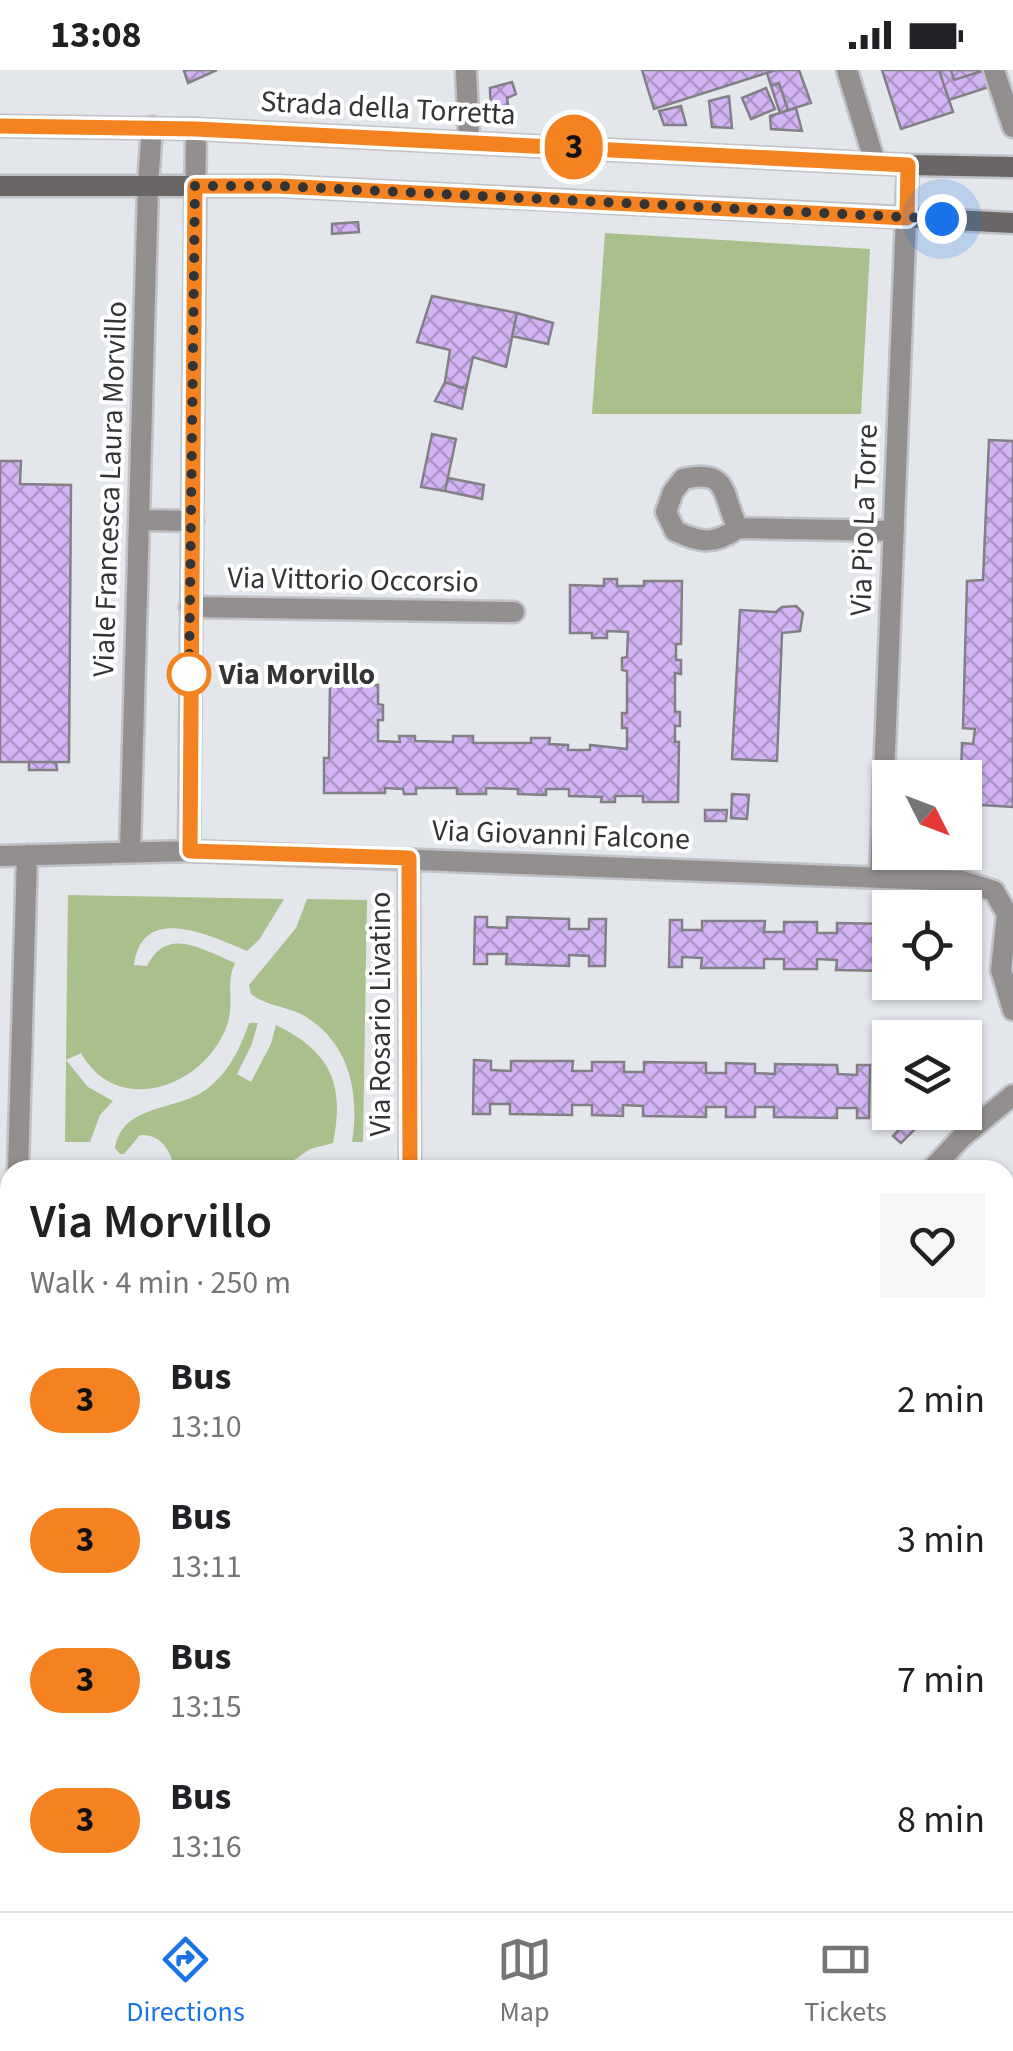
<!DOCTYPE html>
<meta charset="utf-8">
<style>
:root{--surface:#fff;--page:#f6f6f6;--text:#202124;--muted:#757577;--line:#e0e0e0;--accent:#1a73e8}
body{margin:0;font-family:"Source Sans 3",sans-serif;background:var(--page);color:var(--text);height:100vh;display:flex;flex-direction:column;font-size:38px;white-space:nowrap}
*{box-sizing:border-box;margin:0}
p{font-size:32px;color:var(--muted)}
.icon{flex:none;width:55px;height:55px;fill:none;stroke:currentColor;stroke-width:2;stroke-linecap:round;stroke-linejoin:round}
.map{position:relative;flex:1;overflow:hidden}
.details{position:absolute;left:0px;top:1090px;width:1015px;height:752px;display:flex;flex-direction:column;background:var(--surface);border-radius:30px 30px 0 0;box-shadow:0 2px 8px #0004}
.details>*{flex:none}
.badge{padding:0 20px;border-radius:32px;font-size:35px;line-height:65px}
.needle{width:65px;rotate:132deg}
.fabs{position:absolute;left:872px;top:690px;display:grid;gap:20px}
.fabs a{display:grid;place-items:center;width:110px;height:110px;border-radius:0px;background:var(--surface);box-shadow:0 2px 8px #0004;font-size:50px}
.you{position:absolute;width:50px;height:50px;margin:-25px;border:8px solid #fff;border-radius:50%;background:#1a73e8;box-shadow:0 0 0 15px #1a73e833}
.map>.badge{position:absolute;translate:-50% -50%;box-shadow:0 0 0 5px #fff}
.round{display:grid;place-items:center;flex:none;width:105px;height:105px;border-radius:0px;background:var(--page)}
.head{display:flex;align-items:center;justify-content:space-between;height:170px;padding:0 30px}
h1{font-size:48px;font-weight:600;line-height:75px}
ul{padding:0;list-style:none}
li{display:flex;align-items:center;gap:30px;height:140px;padding:0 30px}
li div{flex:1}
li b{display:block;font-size:38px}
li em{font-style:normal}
li .badge{min-width:110px;font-weight:700;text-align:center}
.status{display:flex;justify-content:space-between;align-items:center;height:70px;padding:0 50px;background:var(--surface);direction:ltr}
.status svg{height:28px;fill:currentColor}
.tab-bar{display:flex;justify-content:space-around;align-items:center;height:140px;border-top:2px solid var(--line);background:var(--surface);font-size:28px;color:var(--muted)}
.tab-bar a{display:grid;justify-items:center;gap:5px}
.tab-bar .selected{color:var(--accent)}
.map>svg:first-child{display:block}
.grass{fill:#a9bf8c}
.building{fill:url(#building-cross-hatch);stroke:#838085;stroke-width:2.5}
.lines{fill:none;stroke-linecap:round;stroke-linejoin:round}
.lane-casing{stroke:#c0c2c7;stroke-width:25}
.street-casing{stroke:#c0c2c7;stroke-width:25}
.secondary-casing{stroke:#c0c2c7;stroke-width:25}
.path{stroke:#a7aaae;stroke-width:6;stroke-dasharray:10 5;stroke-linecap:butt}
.lane{stroke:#928f8e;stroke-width:20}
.street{stroke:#928f8e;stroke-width:20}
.secondary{stroke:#6a6665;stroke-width:20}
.line-casing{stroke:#fff;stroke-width:22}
.line{stroke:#f58220;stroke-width:15}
.walk{stroke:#333436;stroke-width:10;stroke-dasharray:0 18}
.stop-dot{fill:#fff;stroke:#f58220;stroke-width:5}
.labels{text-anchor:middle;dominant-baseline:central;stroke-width:8;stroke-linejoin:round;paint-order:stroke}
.street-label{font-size:30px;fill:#333436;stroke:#fff}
.stop-label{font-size:30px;font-weight:bold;fill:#333436;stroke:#fff;text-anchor:start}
</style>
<div class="status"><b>13:08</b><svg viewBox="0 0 49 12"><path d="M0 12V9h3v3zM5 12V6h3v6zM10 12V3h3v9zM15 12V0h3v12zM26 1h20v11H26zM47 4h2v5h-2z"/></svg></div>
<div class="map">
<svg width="1013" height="1841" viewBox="0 0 1013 1841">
<defs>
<pattern id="building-cross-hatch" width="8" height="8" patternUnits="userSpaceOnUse" patternTransform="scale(2.5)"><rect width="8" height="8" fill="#d3b4f5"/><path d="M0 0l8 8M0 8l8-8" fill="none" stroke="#ac93c7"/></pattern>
</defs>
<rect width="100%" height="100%" fill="#e3e6eb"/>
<!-- grass -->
<path class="grass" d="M605,163L870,179L861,344H592Z
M68,825L284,829L259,870L247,881C211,866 142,832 134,895L147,896C167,855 203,880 235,893C225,914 235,933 227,955C206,1016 118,1049 81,983L66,990L88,1017L113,1031L100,1045L90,1072H65Z
M307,829L367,830L363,1072H352C360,1022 349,970 301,944C284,936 265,935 251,924L249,915L296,858Z
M249,953H258L251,976L237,1004L251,1012L271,974L276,955C331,982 345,1014 333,1073L310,1079L280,1100H176C169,1081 163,1064 140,1065L124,1084H120L115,1078C123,1032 179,1042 208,1018C229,1002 241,977 249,953Z"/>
<!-- building -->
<path class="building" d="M217,0L188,13L184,1L188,0Z
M642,0H776L654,39Z
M776,0H799L811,33L788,40L779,13L771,16L767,3Z
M882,0H939L953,42L901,59Z
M939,0H951L954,10L985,0L989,17L949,30Z
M951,0H979V2L954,10Z
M512,12L516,24L507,28L510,48L491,47L490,18Z
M779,13L788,40L780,43L771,16Z
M766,18L775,39L751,49L742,28Z
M729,26L732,58L712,57L709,31Z
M681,36L686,55H664L659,41Z
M796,38L802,61L771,59L770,46Z
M358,152L359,162L332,164V154Z
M432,226L517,243L506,297L473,287L466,319L445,312L450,280L417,272Z
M517,243L553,253L548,274L512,266Z
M445,312L466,319L462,339L435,331Z
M432,364L456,369L445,421L421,417Z
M989,370L1013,371V737L965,734V708H961L962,673L973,674L975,659L963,658L967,511L983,510Z
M0,391H21L20,414L71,415L69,692H0Z
M448,408L484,415L482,429L445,421Z
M604,509H617V516H644V511H682L681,574H676V590H681V604L675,603V642H680V656H675V672H679L678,732H643V726H615V732H601L602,727L569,726V719H546V725L518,724V719L486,718V724H457V718H416V724H404L403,719L385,718V723H324V688H329L330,614L378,615V634L383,635V650H378V671L400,672L399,666H415V671L453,672V666H473V673H531V668H550L549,674L568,675V680H590V675L627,679V658H622V643H627V601L622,600V588L627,587L628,562L607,561V568H592V563H570V515L604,516Z
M796,536L803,543L800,561L782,563L777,691L732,689L740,540L776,542L782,537Z
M29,692H56L57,700H29Z
M732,724L749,725L747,749L731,748Z
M705,740H727L726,751H705Z
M475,847H487V857L507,858V847L569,849V859H589V849H606L605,896H589V886L569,885V896L506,894L507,884H487V894H474Z
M670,850H682V860H702V851H765L764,862H784V852H817V863H837V853L890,854V901L836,900L837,890L817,889V899H784V889H764V898H701L702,888L682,887V897H669Z
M474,990L491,991V1000L511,1001V991H573L572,1001H592V992H624V1002H644V992L706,993V1003H726V993L755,994V1003L775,1004V994L837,995L838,1004L857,1005V995H870L869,1048H857V1038H837V1048L774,1047V1037H755V1047H726V1037H706V1047L643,1046V1036L623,1035V1046L592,1045V1035H572V1045L510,1044V1034H490V1044H473Z
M907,1051L915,1059L901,1073L893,1066Z
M0,1541L10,1542V1593H0Z
M10,1752V1781L0,1795V1756L5,1759Z
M97,1832H177V1833L167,1841H100L102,1839Z"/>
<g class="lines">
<defs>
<path id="lane" d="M190,537L514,542"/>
<path id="street" d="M466,0L469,71
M847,0L875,93
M994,0L1013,57
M139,450L193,451
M738,458C721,426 731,398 683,409L673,422L666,442L675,461C700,473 715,475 738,458L894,461
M189,781L196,59
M130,782L148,115L152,57
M0,786L189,781L962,811L994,821L1007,844L1001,900L1013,940
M409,789L410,1100
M880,808L908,95
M18,1100L27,785
M931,1100L962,1067L1013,1025
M0,1134H10
M9,1480L10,1453
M271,1841L281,1832"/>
<path id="secondary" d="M0,56L196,59L908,95L1013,97
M0,116H279L1013,153"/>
</defs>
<!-- lane casing -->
<use href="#lane" class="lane-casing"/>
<!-- street casing -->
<use href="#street" class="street-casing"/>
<!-- secondary casing -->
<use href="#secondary" class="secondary-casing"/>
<!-- path -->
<path class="path" d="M0,1633H10
M0,1711L10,1718
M8,1841L14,1832"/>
<!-- lane -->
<use href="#lane" class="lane"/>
<!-- street -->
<use href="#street" class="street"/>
<!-- secondary -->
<use href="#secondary" class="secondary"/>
</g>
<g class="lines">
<defs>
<path id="line" d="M0,56L196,59L908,95L907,148L279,116H195L190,781L409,788L410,1100"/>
</defs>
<!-- line casing -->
<use href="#line" class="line-casing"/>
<!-- line -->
<use href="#line" class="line"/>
<!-- walk -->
<path class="walk" d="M189,604V612L195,116H279L942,149"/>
</g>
<!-- markers -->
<circle class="stop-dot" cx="189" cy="604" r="20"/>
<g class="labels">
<!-- street labels -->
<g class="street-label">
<text transform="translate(388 38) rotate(3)">Strada della Torretta</text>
<text transform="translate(110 419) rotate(-88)">Viale Francesca Laura Morvillo</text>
<text transform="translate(864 450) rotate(-88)">Via Pio La Torre</text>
<text transform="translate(353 510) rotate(1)">Via Vittorio Occorsio</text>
<text transform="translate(561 765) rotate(2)">Via Giovanni Falcone</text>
<text transform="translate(380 944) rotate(-90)">Via Rosario Livatino</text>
</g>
<!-- stop labels -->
<g class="stop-label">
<text x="219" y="604">Via Morvillo</text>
</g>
</g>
</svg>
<div class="fabs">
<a><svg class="needle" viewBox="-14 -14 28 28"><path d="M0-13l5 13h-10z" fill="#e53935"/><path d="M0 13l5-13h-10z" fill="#757577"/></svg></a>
<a><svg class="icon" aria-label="locate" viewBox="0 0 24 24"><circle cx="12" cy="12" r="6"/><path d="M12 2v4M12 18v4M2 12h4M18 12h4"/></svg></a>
<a><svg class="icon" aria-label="layers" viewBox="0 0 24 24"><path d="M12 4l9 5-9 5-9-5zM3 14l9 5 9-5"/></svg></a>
</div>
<div class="you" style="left:942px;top:149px"></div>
<b class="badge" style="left:574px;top:77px;background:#f58220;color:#111">3</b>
<section class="details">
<div class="head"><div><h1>Via Morvillo</h1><p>Walk · 4 min · 250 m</p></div><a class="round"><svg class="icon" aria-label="heart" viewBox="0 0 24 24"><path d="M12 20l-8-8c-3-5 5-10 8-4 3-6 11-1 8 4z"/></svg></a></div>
<ul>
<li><span class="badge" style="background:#f58220;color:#111">3</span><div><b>Bus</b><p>13:10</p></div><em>2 min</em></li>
<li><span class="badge" style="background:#f58220;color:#111">3</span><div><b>Bus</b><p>13:11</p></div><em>3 min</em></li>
<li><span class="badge" style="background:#f58220;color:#111">3</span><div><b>Bus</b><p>13:15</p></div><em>7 min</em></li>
<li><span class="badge" style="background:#f58220;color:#111">3</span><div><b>Bus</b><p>13:16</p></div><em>8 min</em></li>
</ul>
</section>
</div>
<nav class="tab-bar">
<a class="selected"><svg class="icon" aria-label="directions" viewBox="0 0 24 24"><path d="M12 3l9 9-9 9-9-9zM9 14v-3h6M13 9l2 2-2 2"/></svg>Directions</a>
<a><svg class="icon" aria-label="map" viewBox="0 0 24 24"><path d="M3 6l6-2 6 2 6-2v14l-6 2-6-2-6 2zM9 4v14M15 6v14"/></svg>Map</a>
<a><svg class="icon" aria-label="tickets" viewBox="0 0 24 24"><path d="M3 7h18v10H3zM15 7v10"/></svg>Tickets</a>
</nav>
